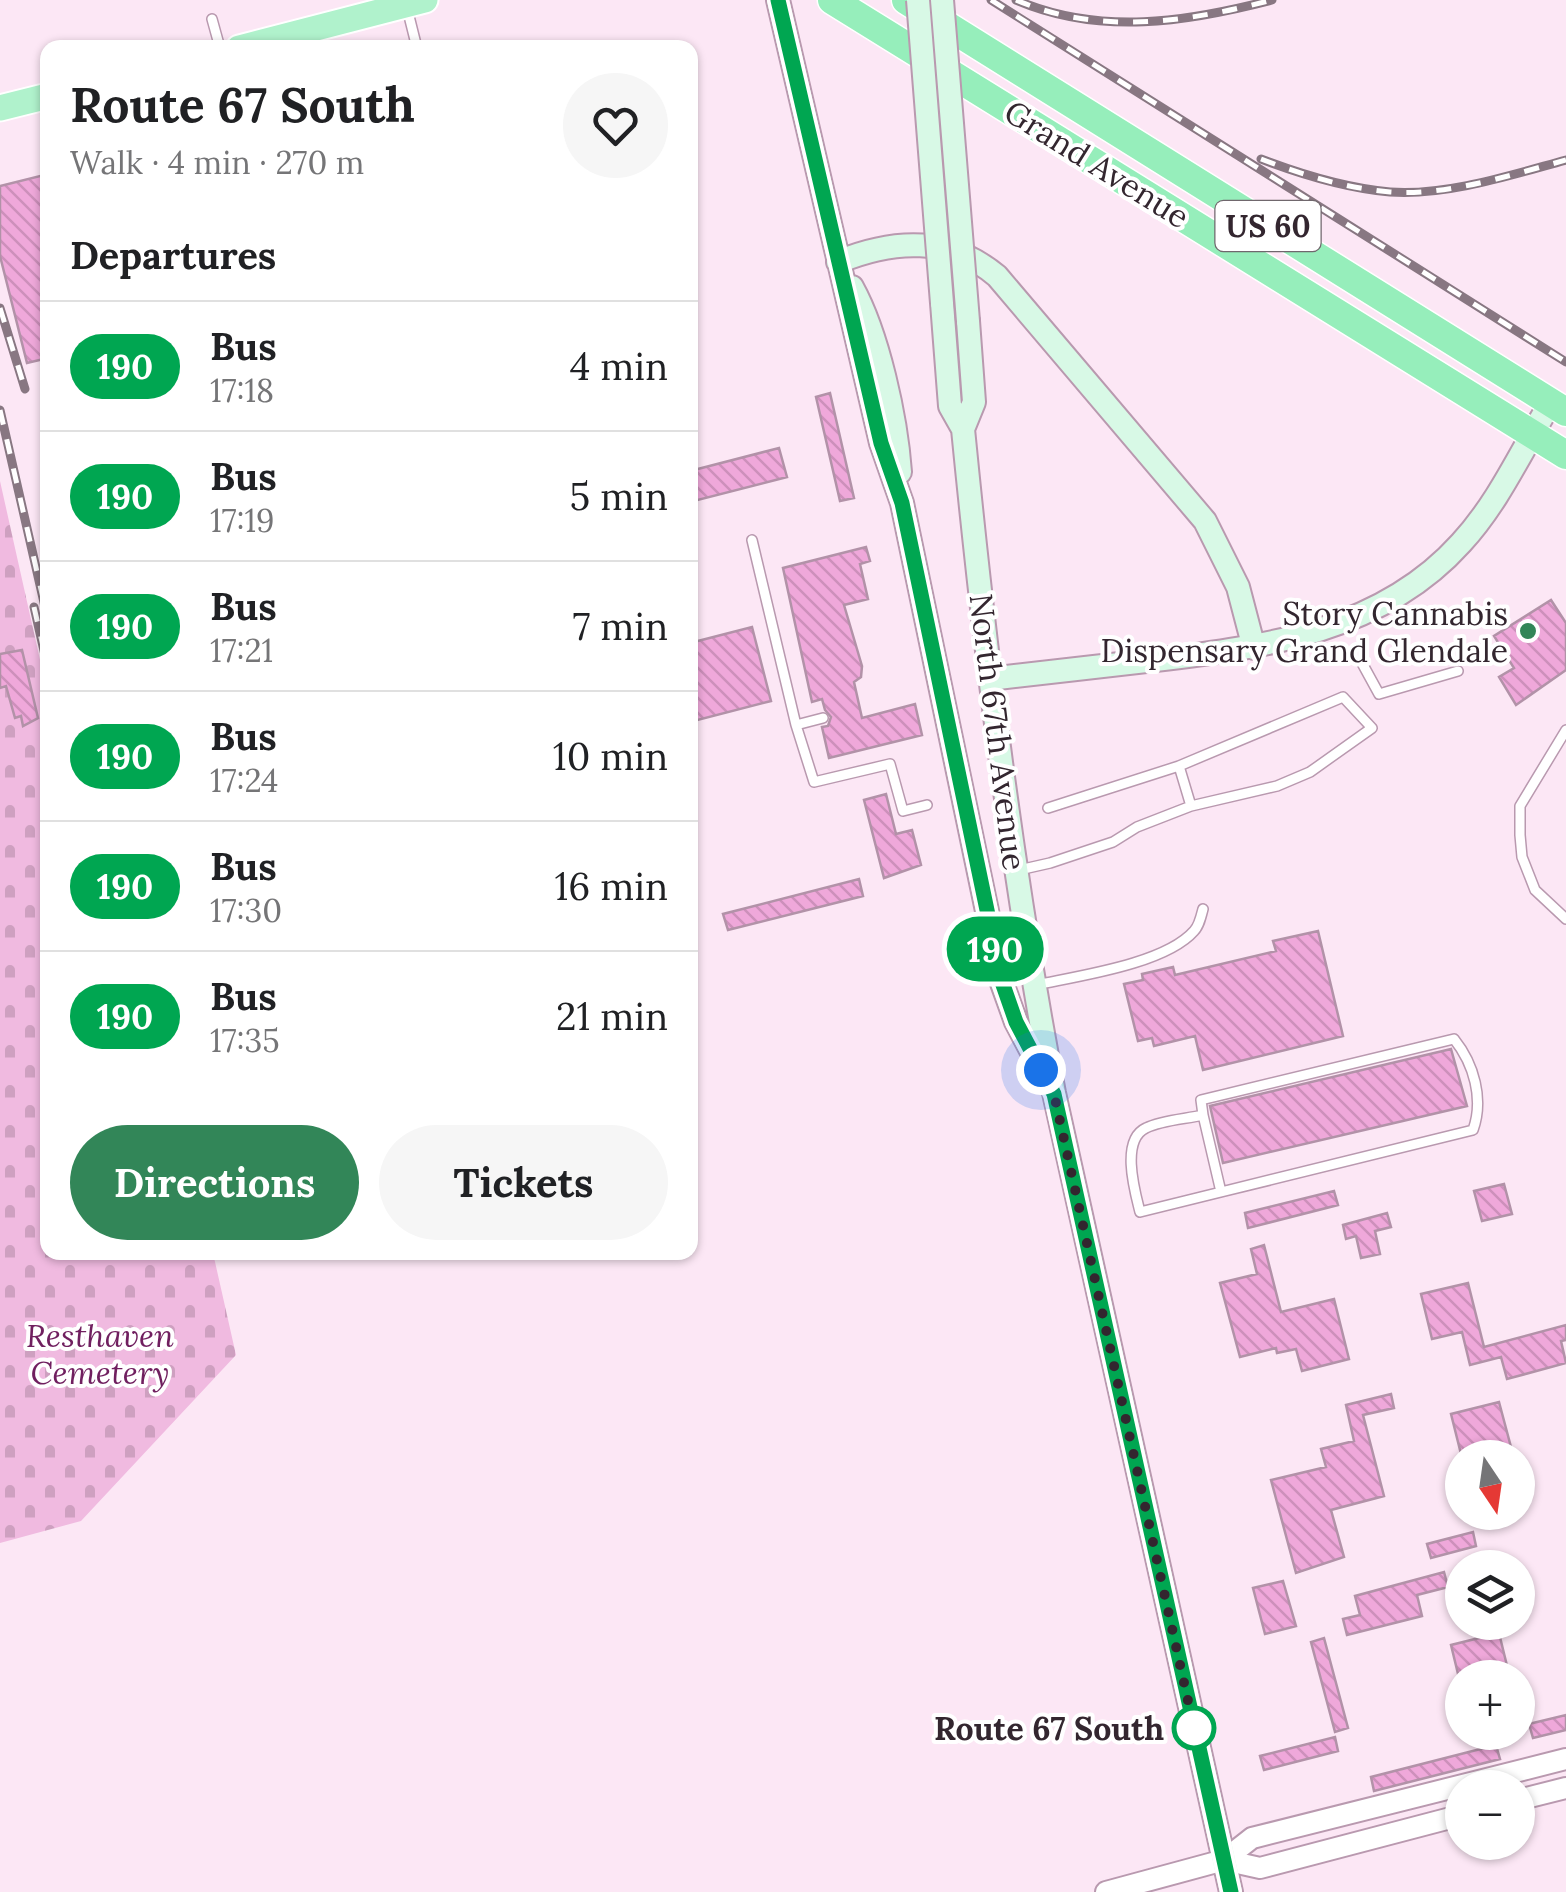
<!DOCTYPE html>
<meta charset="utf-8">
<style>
:root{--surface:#fff;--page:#f6f6f6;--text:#202124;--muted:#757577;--line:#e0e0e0;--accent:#328658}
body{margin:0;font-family:Lora,serif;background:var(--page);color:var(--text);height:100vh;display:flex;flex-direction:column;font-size:38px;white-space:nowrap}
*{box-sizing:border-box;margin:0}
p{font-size:32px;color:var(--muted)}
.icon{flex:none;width:55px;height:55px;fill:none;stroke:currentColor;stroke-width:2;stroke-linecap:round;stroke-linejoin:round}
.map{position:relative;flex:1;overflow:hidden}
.details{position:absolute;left:40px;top:40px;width:658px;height:1220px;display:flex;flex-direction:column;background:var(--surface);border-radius:20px;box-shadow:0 2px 8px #0004}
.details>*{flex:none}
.badge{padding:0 20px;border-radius:32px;font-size:35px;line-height:65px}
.needle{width:65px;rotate:167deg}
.tools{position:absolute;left:1445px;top:1440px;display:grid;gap:20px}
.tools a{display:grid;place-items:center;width:90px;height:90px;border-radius:50%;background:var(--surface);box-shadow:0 2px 8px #0004;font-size:50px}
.you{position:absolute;width:50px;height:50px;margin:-25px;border:8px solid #fff;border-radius:50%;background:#1a73e8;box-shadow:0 0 0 15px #1a73e833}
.map>.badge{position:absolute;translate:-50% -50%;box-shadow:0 0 0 5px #fff}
h2{padding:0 30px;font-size:38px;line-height:90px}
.round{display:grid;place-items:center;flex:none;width:105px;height:105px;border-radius:52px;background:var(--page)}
.head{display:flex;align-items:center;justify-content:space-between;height:170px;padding:0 30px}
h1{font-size:48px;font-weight:700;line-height:75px}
.cta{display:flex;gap:20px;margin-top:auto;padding:20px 30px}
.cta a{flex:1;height:115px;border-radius:60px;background:var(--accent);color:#fff;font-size:40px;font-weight:700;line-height:115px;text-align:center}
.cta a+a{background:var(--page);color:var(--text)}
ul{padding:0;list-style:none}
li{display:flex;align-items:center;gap:30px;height:130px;padding:0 30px;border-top:2px solid var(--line)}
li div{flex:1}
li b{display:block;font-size:38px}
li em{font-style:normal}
li .badge{min-width:110px;font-weight:700;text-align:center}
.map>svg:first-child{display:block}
.cemetery{fill:url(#cemetery-stones)}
.building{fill:url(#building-back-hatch);stroke:#b292a8;stroke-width:2.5}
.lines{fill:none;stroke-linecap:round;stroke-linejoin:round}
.service-casing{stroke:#b999af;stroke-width:12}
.tertiary-casing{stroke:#b999af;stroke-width:24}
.secondary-casing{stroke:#b999af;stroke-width:26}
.primary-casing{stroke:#fff;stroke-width:29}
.trunk-casing{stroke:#fff;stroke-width:31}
.service{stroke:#fff;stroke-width:9}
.tertiary{stroke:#fff;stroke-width:20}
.secondary{stroke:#d8f9e6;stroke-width:22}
.primary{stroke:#b0f2cc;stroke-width:25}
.trunk{stroke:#96eebb;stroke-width:28}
.rail-casing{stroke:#887782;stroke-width:9}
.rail{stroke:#fff;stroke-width:5;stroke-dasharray:15;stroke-linecap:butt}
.secondary-bridge-casing{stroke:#b999af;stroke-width:26;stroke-linecap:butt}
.secondary-bridge{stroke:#d8f9e6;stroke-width:22}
.line-casing{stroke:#fff;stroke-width:22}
.line{stroke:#00a651;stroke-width:15}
.walk{stroke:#33262f;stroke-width:10;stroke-dasharray:0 18}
.poi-dot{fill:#328658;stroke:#fff;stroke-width:4}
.stop-dot{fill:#fff;stroke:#00a651;stroke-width:5}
.labels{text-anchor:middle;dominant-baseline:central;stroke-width:8;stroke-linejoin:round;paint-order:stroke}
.shield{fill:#fff;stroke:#70676d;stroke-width:2.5}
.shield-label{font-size:30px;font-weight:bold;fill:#33262f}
.street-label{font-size:32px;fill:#33262f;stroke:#fff}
.poi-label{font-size:32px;fill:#33262f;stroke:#fff;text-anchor:end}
.park-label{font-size:32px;font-style:italic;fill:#701f5f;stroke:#fff}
.stop-label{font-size:32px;font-weight:bold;fill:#33262f;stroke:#fff;text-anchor:end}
</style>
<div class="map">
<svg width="1566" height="1892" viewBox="0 0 1566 1892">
<defs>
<pattern id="cemetery-stones" width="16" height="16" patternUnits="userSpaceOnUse" patternTransform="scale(2.5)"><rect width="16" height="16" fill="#f0bae0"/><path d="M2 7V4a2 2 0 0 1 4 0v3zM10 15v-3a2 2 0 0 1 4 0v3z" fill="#cea0c0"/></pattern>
<pattern id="building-back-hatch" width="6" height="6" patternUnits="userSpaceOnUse" patternTransform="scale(2.5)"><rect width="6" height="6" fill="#efa8da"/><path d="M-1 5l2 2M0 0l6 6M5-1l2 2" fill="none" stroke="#cd90bb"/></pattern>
</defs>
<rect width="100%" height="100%" fill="#fce7f5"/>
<!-- cemetery -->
<path class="cemetery" d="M0,481L47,691L48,1252L213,1253L236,1355L81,1521L0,1543Z"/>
<!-- building -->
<path class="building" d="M48,174V358L27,363L0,256V186Z
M830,393L854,498L840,501L816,397Z
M779,448L787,477L690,502V471Z
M866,547L870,561L860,564L868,599L844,605L862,666L861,677L854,682L862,718L915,704L922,735L829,758L822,727L828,726L831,717L825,710L822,699L812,702L783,568Z
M1551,600L1566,623V670L1516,705L1499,677L1514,668L1494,636Z
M752,627L771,701L690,722V643Z
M22,650L38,718L23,726L21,716L15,718L6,686L0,688V654Z
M886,794L896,834L912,830L921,865L884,878L864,800Z
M859,879L863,896L728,930L723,914Z
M1318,931L1343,1036L1203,1070L1195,1036L1154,1046L1152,1038L1138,1041L1124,984L1143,980L1142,974L1173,967L1175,975L1276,951L1273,941Z
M1451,1049L1467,1106L1223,1163L1210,1106Z
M1504,1184L1512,1214L1482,1221L1474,1191Z
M1334,1191L1338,1205L1248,1228L1245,1213Z
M1387,1213L1391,1227L1375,1231L1380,1254L1361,1258L1356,1236L1346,1239L1343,1225Z
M1264,1245L1281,1312L1334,1299L1349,1359L1302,1371L1296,1349L1277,1353L1276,1348L1240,1357L1220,1283L1257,1274L1251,1249Z
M1468,1283L1484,1347L1566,1325V1340L1561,1341L1566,1363L1507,1379L1501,1357L1470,1365L1462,1332L1432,1339L1421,1294Z
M1391,1394L1394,1408L1363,1415L1384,1496L1331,1510L1344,1557L1296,1573L1271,1480L1326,1467L1321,1449L1354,1441L1346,1405Z
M1499,1402L1511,1447L1462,1458L1451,1414Z
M1473,1532L1476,1546L1431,1558L1427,1544Z
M1444,1572L1448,1587L1417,1595L1422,1616L1347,1635L1343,1619L1360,1615L1355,1596Z
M1283,1581L1296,1626L1265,1634L1253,1588Z
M1499,1633L1510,1678H1459L1451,1645Z
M1324,1638L1348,1728L1335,1732L1311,1642Z
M1566,1715V1730L1533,1738L1529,1724Z
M1335,1737L1338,1751L1264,1770L1260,1756Z
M1496,1745L1500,1759L1374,1791L1371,1777Z"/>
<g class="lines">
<defs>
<path id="service" d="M407,8L417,48
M212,19L220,48
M752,540L796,725L823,718
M1362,663L1379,694L1458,671
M796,725L814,782L890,764L903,811L927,805
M1566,730L1520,806V835L1522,857L1535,890L1566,919
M1048,808L1179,766
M1019,870L1050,863L1113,842L1137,827L1191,806L1277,786L1310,772L1372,728L1343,697L1179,766L1191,806
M1036,985C1078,976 1165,964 1194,931C1199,926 1201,917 1203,909
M1203,1115L1201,1100L1454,1039C1474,1064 1484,1099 1473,1130L1221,1192
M1203,1115L1221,1192L1140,1212C1135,1192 1120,1140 1146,1128C1162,1120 1186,1119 1203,1115Z"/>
<path id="tertiary" d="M1518,1800L1566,1788
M1224,1860L1260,1868L1462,1815
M1106,1892L1224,1860L1252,1838L1566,1759"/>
<path id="secondary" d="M778,0L881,443L902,503L1002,983L1016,1022L1042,1071
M838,262C894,239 949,236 997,276L1205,521L1238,587L1254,648
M852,287C878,334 896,417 900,472
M942,303L950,406L963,429C985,652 1012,873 1054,1093L1231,1892
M963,429L974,402L968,321
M989,679C1044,673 1100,666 1155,660C1266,647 1382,631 1461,543C1499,502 1522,449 1551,402"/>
<path id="primary" d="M239,48L425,0
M0,108L48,96"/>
<path id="trunk" d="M832,0L1566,455
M906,0L1566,412"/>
</defs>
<!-- service casing -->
<use href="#service" class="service-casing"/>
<!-- tertiary casing -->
<use href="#tertiary" class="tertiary-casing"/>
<!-- secondary casing -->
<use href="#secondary" class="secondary-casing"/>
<!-- primary casing -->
<use href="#primary" class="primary-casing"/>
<!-- trunk casing -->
<use href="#trunk" class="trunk-casing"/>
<!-- service -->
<use href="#service" class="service"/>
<!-- tertiary -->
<use href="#tertiary" class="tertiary"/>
<!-- secondary -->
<use href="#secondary" class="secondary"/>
<!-- primary -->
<use href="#primary" class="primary"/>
<!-- trunk -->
<use href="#trunk" class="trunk"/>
<defs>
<path id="rail" d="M991,0L1566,362
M1016,0C1100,36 1187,22 1272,0
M1261,159C1303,175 1345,188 1390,192C1447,196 1511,175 1566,160
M0,308L25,389
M0,410L48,620
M34,607L48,668"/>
</defs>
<!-- rail casing -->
<use href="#rail" class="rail-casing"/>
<!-- rail -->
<use href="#rail" class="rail"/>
<defs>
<path id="secondary-bridge" d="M918,0L942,303
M942,0L968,321"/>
</defs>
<!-- secondary-bridge casing -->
<use href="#secondary-bridge" class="secondary-bridge-casing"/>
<!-- secondary-bridge -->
<use href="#secondary-bridge" class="secondary-bridge"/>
</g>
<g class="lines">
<defs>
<path id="line" d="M778,0L881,443L902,503L1002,982L1016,1022L1054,1094L1231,1892"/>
</defs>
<!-- line casing -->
<use href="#line" class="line-casing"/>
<!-- line -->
<use href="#line" class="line"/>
<!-- walk -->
<path class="walk" d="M1041,1070L1054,1094L1194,1728"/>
</g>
<!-- markers -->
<circle class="poi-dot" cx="1528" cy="631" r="10"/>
<circle class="stop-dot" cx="1194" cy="1728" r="20"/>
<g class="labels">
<!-- shield labels -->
<rect class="shield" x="1215.5" y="201" width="105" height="50" rx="8"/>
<g class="shield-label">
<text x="1268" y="226">US 60</text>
</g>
<!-- street labels -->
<g class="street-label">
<text transform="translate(1097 164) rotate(32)">Grand Avenue</text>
<text transform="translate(998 732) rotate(83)">North 67th Avenue</text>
</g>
<!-- poi labels -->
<g class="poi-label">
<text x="1508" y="613">Story Cannabis<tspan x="1508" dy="37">Dispensary Grand Glendale</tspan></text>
</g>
<!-- park labels -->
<g class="park-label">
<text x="100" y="1335">Resthaven<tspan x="100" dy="37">Cemetery</tspan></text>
</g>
<!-- stop labels -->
<g class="stop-label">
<text x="1164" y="1728">Route 67 South</text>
</g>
</g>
</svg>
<div class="tools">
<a><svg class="needle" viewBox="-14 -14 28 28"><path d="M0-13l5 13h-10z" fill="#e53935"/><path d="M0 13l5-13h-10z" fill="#757577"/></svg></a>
<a><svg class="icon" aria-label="layers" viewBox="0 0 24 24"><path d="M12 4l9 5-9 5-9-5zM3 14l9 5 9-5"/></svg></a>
<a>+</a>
<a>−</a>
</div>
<div class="you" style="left:1041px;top:1070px"></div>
<b class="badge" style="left:995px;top:949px;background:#00a651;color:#fff">190</b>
<section class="details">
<div class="head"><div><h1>Route 67 South</h1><p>Walk · 4 min · 270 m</p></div><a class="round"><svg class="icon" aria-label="heart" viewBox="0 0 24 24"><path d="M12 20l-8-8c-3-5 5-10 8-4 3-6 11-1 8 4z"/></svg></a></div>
<h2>Departures</h2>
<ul>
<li><span class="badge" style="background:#00a651;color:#fff">190</span><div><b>Bus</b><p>17:18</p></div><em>4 min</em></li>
<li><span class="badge" style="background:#00a651;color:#fff">190</span><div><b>Bus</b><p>17:19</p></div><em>5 min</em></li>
<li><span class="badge" style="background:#00a651;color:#fff">190</span><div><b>Bus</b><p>17:21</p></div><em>7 min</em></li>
<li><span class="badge" style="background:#00a651;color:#fff">190</span><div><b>Bus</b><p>17:24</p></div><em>10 min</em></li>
<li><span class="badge" style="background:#00a651;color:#fff">190</span><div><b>Bus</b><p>17:30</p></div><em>16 min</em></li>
<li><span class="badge" style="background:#00a651;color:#fff">190</span><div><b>Bus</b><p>17:35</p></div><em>21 min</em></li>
</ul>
<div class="cta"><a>Directions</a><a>Tickets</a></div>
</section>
</div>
